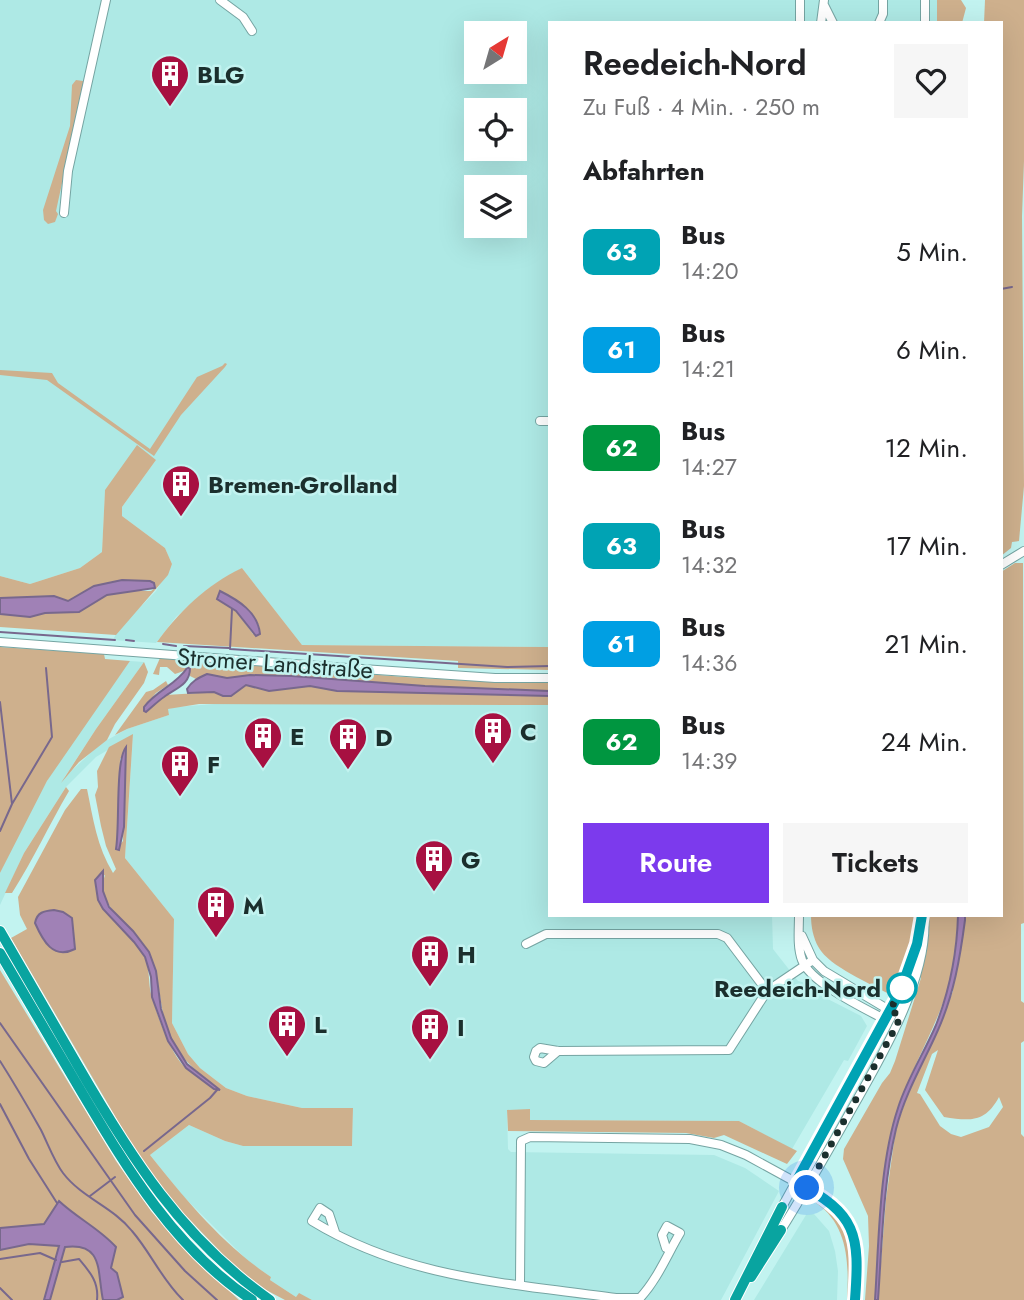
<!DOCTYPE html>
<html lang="de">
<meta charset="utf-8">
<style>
:root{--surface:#fff;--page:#f6f6f6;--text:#202124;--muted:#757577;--accent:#7c3aed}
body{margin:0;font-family:Jost,sans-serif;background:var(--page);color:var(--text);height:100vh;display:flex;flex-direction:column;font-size:26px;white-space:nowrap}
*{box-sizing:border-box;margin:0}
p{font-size:23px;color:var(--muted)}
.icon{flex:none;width:38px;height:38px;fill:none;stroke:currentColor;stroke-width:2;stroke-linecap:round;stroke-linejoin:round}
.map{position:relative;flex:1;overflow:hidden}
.sheet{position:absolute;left:548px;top:21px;width:455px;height:896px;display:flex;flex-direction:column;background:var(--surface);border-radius:0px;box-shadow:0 7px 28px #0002}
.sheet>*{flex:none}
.badge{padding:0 14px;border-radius:10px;font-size:24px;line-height:46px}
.needle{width:46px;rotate:37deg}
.tools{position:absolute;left:464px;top:21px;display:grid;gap:14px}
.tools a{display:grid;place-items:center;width:63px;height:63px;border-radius:0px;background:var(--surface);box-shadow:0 7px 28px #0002;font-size:35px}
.you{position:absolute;width:35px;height:35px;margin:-18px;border:5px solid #fff;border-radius:50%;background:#1a73e8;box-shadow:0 0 0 10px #1a73e833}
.map>.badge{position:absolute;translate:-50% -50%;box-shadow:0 0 0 4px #fff}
h2{padding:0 35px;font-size:26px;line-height:63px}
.round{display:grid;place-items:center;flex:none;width:74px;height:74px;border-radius:0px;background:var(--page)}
.headline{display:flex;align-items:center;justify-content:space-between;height:119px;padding:0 35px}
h1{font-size:33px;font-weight:600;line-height:52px}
.primary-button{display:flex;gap:14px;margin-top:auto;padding:14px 35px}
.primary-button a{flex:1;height:80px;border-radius:0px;background:var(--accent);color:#fff;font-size:28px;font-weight:600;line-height:80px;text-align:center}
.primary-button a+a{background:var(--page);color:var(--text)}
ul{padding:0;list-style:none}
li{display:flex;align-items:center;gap:21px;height:98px;padding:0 35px}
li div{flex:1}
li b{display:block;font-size:26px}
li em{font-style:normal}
li .badge{min-width:77px;font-weight:700;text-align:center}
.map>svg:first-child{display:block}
.built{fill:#aee9e5;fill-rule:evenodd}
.green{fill:#ceb08d;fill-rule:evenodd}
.water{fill:#a081b6;stroke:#78688d;stroke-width:2}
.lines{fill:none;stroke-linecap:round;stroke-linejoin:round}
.stream{stroke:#78688d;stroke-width:2}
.minor-casing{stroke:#75a4a2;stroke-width:10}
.highway-casing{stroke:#fff;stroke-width:12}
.minor{stroke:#fff;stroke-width:8}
.highway{stroke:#09a4a0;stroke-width:10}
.line-casing{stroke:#fff;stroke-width:16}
.line{stroke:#00a3b4;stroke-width:10}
.walk{stroke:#1b2f2d;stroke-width:7;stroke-dasharray:0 12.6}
.stop-dot{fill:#fff;stroke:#00a3b4;stroke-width:3.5}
.labels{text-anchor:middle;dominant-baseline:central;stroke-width:5;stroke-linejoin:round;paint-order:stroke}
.poi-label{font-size:24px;font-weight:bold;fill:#1b2f2d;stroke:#c2f3f0;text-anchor:start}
.street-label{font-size:24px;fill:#1b2f2d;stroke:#c2f3f0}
.stop-label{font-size:24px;font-weight:bold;fill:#1b2f2d;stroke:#c2f3f0;text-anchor:end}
</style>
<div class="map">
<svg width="1024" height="1300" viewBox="0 0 1024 1300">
<rect width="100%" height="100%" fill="#c2f3f0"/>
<!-- built -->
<path class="built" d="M0,0H937V23H550L549,647L302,645L242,568L209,588L176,617L156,643L113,640L118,630L156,591L172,564L165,548L122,516V507L156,460L105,490L102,552L80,568L30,584L0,576ZM476,33H514V72H476ZM476,110H514V149H476ZM476,187H514V226H476Z
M130,661L144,662L96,729L64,778L100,744L127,729L169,715L167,709L176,707L227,703L549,705L550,915H772L773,949L798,981L806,983L818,994L861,1016L867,1026L848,1061L844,1060L792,1149L739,1121L530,1120L507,1110L508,1149L511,1152L714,1155L745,1168L779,1191L721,1300H312L299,1294L296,1297L270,1280L271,1277L248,1261L184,1197L150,1155L189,1125L225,1141L243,1146H352L353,1109L302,1108L247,1096L226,1088L200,1068L188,1054L172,1023L174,919L125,858L133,735L96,757L66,787L24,853L0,905V873L34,803L65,751Z
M814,1214L829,1231L835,1251L838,1271L837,1300H754L806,1215Z"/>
<!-- green -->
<path class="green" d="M937,0H961L966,8L962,23H937Z
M985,0H1024V161L1022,216L1024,486L1019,541L1012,542L1011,548L1001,556V23H984Z
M76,80L83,81V86L56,211L58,214L55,222L48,224L44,220L43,210L70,126L72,85Z
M225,363L227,364L225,367L181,415L154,456L47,380L0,375V370L52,373L58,383L150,449L197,377L222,366Z
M137,445L156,460L122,507V516L165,548L172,564L168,575L116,635L0,627V614L30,617L45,613L79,612L107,595L125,591H151L155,588L80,594L68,601L54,596L0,598V576L30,584L80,568L102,552L105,490Z
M1015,563H1023L1024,923L1021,924V1001L1024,1003V1041L1021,1043V1134L1024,1137V1300H878L886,1199L896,1128L907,1097L938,1029L953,991L952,975C940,1022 913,1063 898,1109C880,1163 878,1242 875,1300H865L869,1246L868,1216L843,1159L844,1149L882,1083L890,1073L895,1061L921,978L919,976L928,915H1001V572ZM938,1050L925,1090L944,1117C970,1121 985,1123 999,1097L1003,1107L989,1127L961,1137L951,1134L940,1126L920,1094L917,1093L932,1054Z
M242,568L302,645L549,647V670L458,668V661L157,642C180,611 206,585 242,568ZM220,591L241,603L259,625L253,634L236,611L217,599Z
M0,647L104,654L105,659L130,661L47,781L0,873Z
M160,658L405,677L493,682H549L550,691L425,686L292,676L250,675L227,678L207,674L196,679L190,676V669L175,674L167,667H160L159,675L153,674Z
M144,662L148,672L144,683L115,724L107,740L79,762L61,783L96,729Z
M166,681L168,685L156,693L144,707L148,710L166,695L214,692L223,696L246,685L269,691L310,686L337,691L549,696V705L199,704L168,709L169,715L127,729L115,735L146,692L153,690Z
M133,734L125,858L174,919L172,1023L188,1054L200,1068L226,1088L247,1096L302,1108H353L352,1146H243L225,1141L189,1125L150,1155C186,1200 223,1245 271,1277L270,1280L296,1297L299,1293L312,1300H285L266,1290L233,1265L168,1197L136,1152L11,938L27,929L20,915L18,897L65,810L81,789H87C93,818 97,847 113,873L116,869L106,846L101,826L95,795L98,787L97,771L109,747ZM127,749L125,758L123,841L116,849L119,831L120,759ZM105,875C94,908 135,926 148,951C162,978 158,1011 171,1039C183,1062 200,1074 219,1089C209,1083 197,1077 187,1069C171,1056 158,1017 152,997C147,982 152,968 141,950C126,925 95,913 95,880Z
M66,787L69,791C49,825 33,860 12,893H5L24,853Z
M811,915H916L911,950L904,972L902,971L889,994C871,984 829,966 819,948C813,938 811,926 811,915Z
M0,970L116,1161L151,1211L181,1245L239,1300H0Z
M530,1109V1120L739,1121L797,1151L787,1164L724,1135L714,1138L686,1133L508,1131L507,1110Z
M819,1199C858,1221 854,1261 852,1300H847C849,1266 849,1225 816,1203Z"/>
<!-- water -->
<path class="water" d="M122,580L150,581L154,583L155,588L107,595L79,612L45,613L30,617L0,614V598L54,596L68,601L94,586Z
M220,591C238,600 258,612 260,634L256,636L236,611L217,599Z
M187,668H190C190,685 176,688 164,697C158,701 152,707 146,712L144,711V707C157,690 176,685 187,668Z
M207,674L227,678L250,675L292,676L425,686L549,691V696L337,691L310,686L269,691L246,685L231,696H223L214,692L188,693L187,689C192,681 198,678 207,674Z
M126,747L124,827L119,850L116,849C120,825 115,761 126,747Z
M103,871V891L109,907L133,931L149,952L156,971L161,1009L171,1038L187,1064L220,1090L214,1089L186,1068L168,1041L152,997L151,977L145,957L134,942L103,909L98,900L95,880Z
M54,910L63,912L72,918L75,949C53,960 43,941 35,923C37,912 44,911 54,910Z
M958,915H965V920C960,958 954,994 938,1030C924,1062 905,1093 896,1129C883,1184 882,1243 878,1300H875C879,1240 879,1165 898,1108C907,1079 924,1053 936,1025C950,989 957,954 958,915Z
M59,1201C77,1218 100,1229 116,1247L111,1268L117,1273L123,1297L117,1300H103C97,1272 104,1242 65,1247L50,1300H44L59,1246L29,1244L0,1250V1228L44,1224Z"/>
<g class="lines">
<!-- stream -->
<path class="stream" d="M1001,289L1012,287
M232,609L230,649L507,667L550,666
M0,632L115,640
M126,640L134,641
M163,644L176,646
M184,646L229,648
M0,702L12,804L0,831
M12,804L52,737L46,668
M0,1023L135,1215L185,1271L217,1300
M0,1061C14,1083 28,1107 41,1130C48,1144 54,1161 63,1173C82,1198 113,1207 132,1231C151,1253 162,1280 183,1300
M0,1104L29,1159L57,1203
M144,1151L210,1098L217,1090
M90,1196L115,1177
M0,1259L40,1253L56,1260
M62,1262L79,1259C90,1272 99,1282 97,1300
M0,1288L12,1300"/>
<defs>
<path id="minor" d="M220,0L243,17L252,31
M824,5L833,23
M800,23V0
M821,23L824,0
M879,23L883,14V0
M925,23V0
M64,213L68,171L106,0
M540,421H550
M1001,565L1024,551
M0,642L333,667L495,678H550
M799,915C799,929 797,947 802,960C810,983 866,1009 888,1021
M802,936L813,960L824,971L894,1013
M526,944L546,934H718L727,938L767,991
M558,1051L544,1063L536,1061L534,1057L536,1051L540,1048L558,1051L729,1050L767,991L813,960
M782,1207L900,992L917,944L921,918
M781,1230C805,1192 827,1153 849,1114C879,1061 930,977 924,915
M335,1232L329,1214L320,1208L312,1221C407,1279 509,1283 616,1298H640C657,1280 667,1255 680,1233L667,1226L662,1235L666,1248L670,1250
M520,1285L521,1141L530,1137L690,1139L721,1145L746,1155L821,1196L845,1217L852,1230L856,1245L858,1263L855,1300"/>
<path id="highway" d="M0,931C26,976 52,1021 78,1066C130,1156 182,1239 270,1300
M0,953C26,997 52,1042 78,1086C125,1165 173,1248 252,1300
M751,1277L781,1230
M735,1300L782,1207"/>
</defs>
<!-- minor casing -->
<use href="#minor" class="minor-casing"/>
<!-- highway casing -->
<use href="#highway" class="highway-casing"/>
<!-- minor -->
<use href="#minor" class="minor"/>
<!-- highway -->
<use href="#highway" class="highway"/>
</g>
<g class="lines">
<defs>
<path id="line" d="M855,1300C860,1234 857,1214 796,1182L900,992L917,944L922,915"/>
</defs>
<!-- line casing -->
<use href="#line" class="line-casing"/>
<!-- line -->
<use href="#line" class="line"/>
<!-- walk -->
<path class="walk" d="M807,1188L897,1025L900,1016L890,1010L902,988"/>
</g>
<!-- icons -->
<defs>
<symbol id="building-pin" viewBox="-11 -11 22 30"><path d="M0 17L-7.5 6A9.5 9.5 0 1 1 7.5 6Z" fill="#a71041" stroke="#c2f3f0"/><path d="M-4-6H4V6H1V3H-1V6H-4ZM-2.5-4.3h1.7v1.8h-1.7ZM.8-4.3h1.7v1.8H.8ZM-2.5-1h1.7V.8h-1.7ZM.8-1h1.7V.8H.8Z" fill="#fff"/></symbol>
</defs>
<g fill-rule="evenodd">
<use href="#building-pin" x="148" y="52" width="44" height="60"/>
<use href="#building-pin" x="159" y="462" width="44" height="60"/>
<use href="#building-pin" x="471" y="709" width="44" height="60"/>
<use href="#building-pin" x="241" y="714" width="44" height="60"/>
<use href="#building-pin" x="326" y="715" width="44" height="60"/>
<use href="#building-pin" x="158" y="742" width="44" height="60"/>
<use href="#building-pin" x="412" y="837" width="44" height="60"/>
<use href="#building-pin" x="194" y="883" width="44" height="60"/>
<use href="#building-pin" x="408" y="932" width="44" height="60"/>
<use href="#building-pin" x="265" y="1002" width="44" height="60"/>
<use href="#building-pin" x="408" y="1005" width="44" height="60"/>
</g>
<!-- markers -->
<circle class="stop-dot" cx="902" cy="988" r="14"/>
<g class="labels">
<!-- poi labels -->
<g class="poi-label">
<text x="197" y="74">BLG</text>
<text x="208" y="484">Bremen-Grolland</text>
<text x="520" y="731">C</text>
<text x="290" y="736">E</text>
<text x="375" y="737">D</text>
<text x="207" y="764">F</text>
<text x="461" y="859">G</text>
<text x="243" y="905">M</text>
<text x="457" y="954">H</text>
<text x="314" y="1024">L</text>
<text x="457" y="1027">I</text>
</g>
<!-- street labels -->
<g class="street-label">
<text transform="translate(275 663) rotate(4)">Stromer Landstraße</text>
</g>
<!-- stop labels -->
<g class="stop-label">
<text x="881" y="988">Reedeich-Nord</text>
</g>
</g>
</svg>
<div class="tools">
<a><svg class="needle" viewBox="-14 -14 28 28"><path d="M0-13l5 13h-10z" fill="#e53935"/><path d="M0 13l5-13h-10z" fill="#757577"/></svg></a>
<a><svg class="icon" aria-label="locate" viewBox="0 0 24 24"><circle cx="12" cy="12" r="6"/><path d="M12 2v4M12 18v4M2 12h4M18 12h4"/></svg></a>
<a><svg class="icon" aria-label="layers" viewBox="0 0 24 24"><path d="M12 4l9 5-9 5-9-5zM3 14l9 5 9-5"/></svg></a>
</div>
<div class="you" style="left:807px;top:1188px"></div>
<section class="sheet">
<div class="headline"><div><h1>Reedeich-Nord</h1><p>Zu Fuß · 4 Min. · 250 m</p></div><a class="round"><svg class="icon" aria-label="heart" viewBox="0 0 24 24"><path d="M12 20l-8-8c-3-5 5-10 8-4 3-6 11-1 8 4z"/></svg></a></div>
<h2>Abfahrten</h2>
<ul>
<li><span class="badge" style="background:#00a3b4;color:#fff">63</span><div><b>Bus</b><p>14:20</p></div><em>5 Min.</em></li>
<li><span class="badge" style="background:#009fe3;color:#fff">61</span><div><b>Bus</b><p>14:21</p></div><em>6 Min.</em></li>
<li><span class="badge" style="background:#009640;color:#fff">62</span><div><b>Bus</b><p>14:27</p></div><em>12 Min.</em></li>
<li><span class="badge" style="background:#00a3b4;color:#fff">63</span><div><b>Bus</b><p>14:32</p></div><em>17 Min.</em></li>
<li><span class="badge" style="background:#009fe3;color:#fff">61</span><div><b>Bus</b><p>14:36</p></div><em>21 Min.</em></li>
<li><span class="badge" style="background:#009640;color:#fff">62</span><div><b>Bus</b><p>14:39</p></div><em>24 Min.</em></li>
</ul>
<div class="primary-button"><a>Route</a><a>Tickets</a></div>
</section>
</div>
